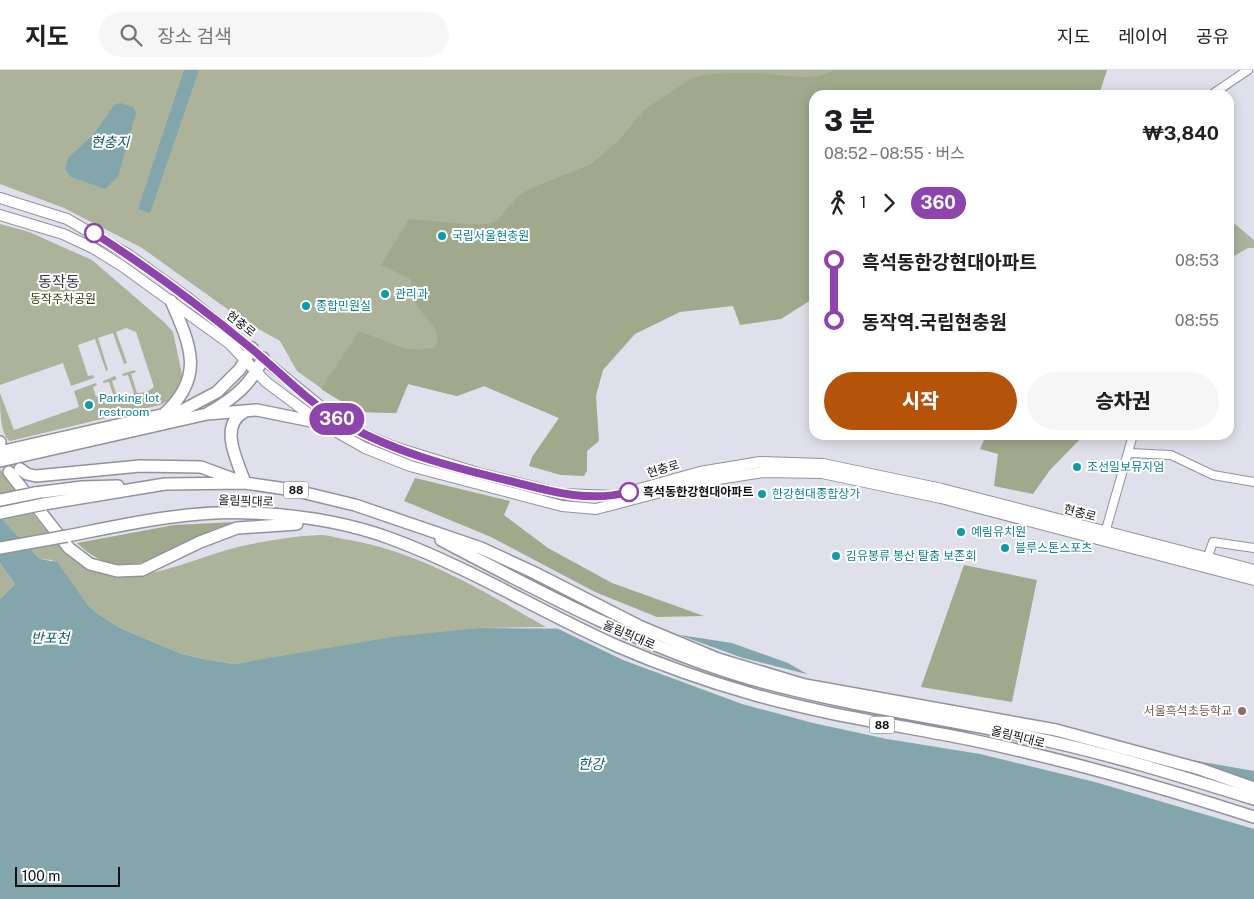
<!DOCTYPE html>
<html lang="ko">
<meta charset="utf-8">
<style>
:root{--surface:#fff;--page:#f6f6f6;--text:#202124;--muted:#757577;--line:#e0e0e0;--accent:#b45309}
body{margin:0;font-family:"Public Sans","Noto Sans KR",sans-serif;background:var(--page);color:var(--text);height:100vh;display:flex;flex-direction:column;font-size:19px;white-space:nowrap}
*{box-sizing:border-box;margin:0}
p{font-size:16px;color:var(--muted)}
.icon{flex:none;width:28px;height:28px;fill:none;stroke:currentColor;stroke-width:2;stroke-linecap:round;stroke-linejoin:round}
.map{position:relative;flex:1;overflow:hidden}
.sheet{position:absolute;left:809px;top:20px;width:425px;height:350px;display:flex;flex-direction:column;background:var(--surface);border-radius:15px;box-shadow:0 2px 12px #0003}
.sheet>*{flex:none}
.badge{padding:0 10px;border-radius:16px;font-size:18px;line-height:32px}
.scale{position:absolute;left:15px;bottom:12px;width:105px;box-sizing:border-box;padding-left:5px;border:2px solid #101014;border-top:0;font-size:14px;line-height:18px;white-space:nowrap;color:#101014;-webkit-text-stroke:4px #fff;paint-order:stroke}
.map>.badge{position:absolute;translate:-50% -50%;box-shadow:0 0 0 2px #fff}
.legs{display:flex;align-items:center;gap:8px;height:55px;padding:0 15px;font-size:16px}
.legs p{margin-inline-start:auto}
.summary{display:flex;align-items:center;justify-content:space-between;height:85px;padding:0 15px}
h1{font-size:28px;font-weight:800;line-height:38px}
.cta{display:flex;gap:10px;margin-top:auto;padding:10px 15px}
.cta a{flex:1;height:58px;border-radius:30px;background:var(--accent);color:#fff;font-size:20px;font-weight:800;line-height:58px;text-align:center}
.cta a+a{background:var(--page);color:var(--text)}
ul{padding:0 15px;list-style:none}
li{display:flex;align-items:center;gap:18px;height:60px;font-size:19px}
li i{display:grid;place-items:center;width:8px;height:100%;margin:0 6px;background:currentColor}
li i::after{content:'';width:12px;height:12px;margin:-6px;border:4px solid;border-radius:50%;background:var(--surface)}
li p{margin-inline-start:auto}
li:first-child i{background:linear-gradient(#0000 50%,currentColor 0)}
li:last-child i{background:linear-gradient(currentColor 50%,#0000 0)}
header{display:flex;align-items:center;gap:30px;box-sizing:border-box;height:70px;padding:0 25px;background:var(--surface);border-bottom:1px solid var(--line)}
header strong{font-size:24px}
nav{display:flex;gap:28px;margin-inline-start:auto;font-size:18px}
.search{width:350px;height:45px;background:var(--page);display:flex;align-items:center;gap:12px;box-sizing:border-box;padding:0 18px;border-radius:28px;color:var(--muted);font-size:19px}
.map>svg:first-child{display:block}
.green{fill:#acb39a}
.forest{fill:#a1a98d}
.water{fill:#82a6ac}
.pier{fill:#e0e0ec}
.lines{fill:none;stroke-linecap:round;stroke-linejoin:round}
.minor-casing{stroke:#92929d;stroke-width:10}
.major-casing{stroke:#92929d;stroke-width:12}
.highway-casing{stroke:#92929d;stroke-width:14}
.minor{stroke:#fff;stroke-width:8}
.major{stroke:#fff;stroke-width:10}
.highway{stroke:#fff;stroke-width:11}
.highway-bridge-casing{stroke:#92929d;stroke-width:14;stroke-linecap:butt}
.highway-bridge{stroke:#fff;stroke-width:11}
.line-1-casing{stroke:#fff;stroke-width:11}
.line-1{stroke:#8e44ad;stroke-width:8}
.stop-1-dot{fill:#fff;stroke:#8e44ad;stroke-width:2.5}
.culture-dot{fill:#0f9aa8;stroke:#fff;stroke-width:2}
.education-dot{fill:#8d6e63;stroke:#fff;stroke-width:2}
.labels{text-anchor:middle;dominant-baseline:central;stroke-width:4;stroke-linejoin:round;paint-order:stroke}
.shield{fill:#fff;stroke:#58585a;stroke-width:1}
.shield-label{font-size:11px;font-weight:bold;fill:#101014}
.culture-label{font-size:12px;fill:#0d838f;stroke:#fff;text-anchor:start}
.park-label{font-size:12px;fill:#343d0d;stroke:#fff}
.street-label{font-size:12px;fill:#101014;stroke:#fff}
.stop-label{font-size:12px;font-weight:bold;fill:#101014;stroke:#fff;text-anchor:start}
.education-label{font-size:12px;fill:#785e54;stroke:#fff;text-anchor:end}
.water-label{font-size:14px;font-style:italic;fill:#0c5b64;stroke:#fff}
.quarter-label{font-size:15px;fill:#34343d;stroke:#fff}
</style>
<header>
<strong>지도</strong>
<div class="search"><svg class="icon" aria-label="search" viewBox="0 0 24 24"><circle cx="10" cy="10" r="6"/><path d="M15 15l6 6"/></svg>장소 검색</div>
<nav><a>지도</a><a>레이어</a><a>공유</a></nav>
</header>
<div class="map">
<svg width="1254" height="829" viewBox="0 0 1254 829">
<rect width="100%" height="100%" fill="#e0e0ec"/>
<!-- green -->
<path class="green" d="M0,0H1003L814,25L634,230L559,348L484,316L457,326L408,314L396,343L360,342L332,326L297,301L280,271L244,251L142,178L64,138L0,114Z
M1229,149L1254,170V178H1248L1229,189Z
M0,154L29,162L92,190L165,253L173,262L183,309L172,329L160,335L10,371C0,366 0,336 0,323L14,360L79,337L74,321L96,313L97,315L93,317L96,327L102,325L105,334H108L115,330L109,312L103,313V311L115,306L117,309L112,311L118,329L128,328L134,323L128,305L123,306L122,304L134,300L136,302L131,304L137,323L147,322L154,317L136,262L126,258L116,262L127,293L124,294L113,263L98,268L108,300L106,301L95,269L78,275L88,306L93,305L94,308L71,316L63,293L0,315Z
M0,399C24,430 47,468 78,491C125,526 188,489 238,477C265,471 292,466 320,465C330,465 340,469 350,470C422,483 483,521 546,557L478,558L235,594L208,590L182,584L122,559L98,544L87,534L52,490L40,489L0,447Z
M0,493L15,514L0,529Z"/>
<!-- forest -->
<path class="forest" d="M834,0H1107L1099,25H814V228L781,249L740,255L733,236L680,242L635,264L603,300L596,326L599,371L587,381V401L584,406L561,405L529,396L532,387L559,348L484,316L457,326L408,314L396,343L360,342L321,319L359,261L403,278L419,280L433,278L438,272L436,260L417,236L410,209L381,195L409,149L467,154H487L496,151L517,127L529,119L591,94L618,71L644,40L692,8C711,2 737,3 758,3C780,4 814,13 834,0Z
M1019,365H1084L1050,400L1033,424L994,416L998,384L980,379L984,370L1015,368Z
M415,408L510,431L504,445L548,478L612,513L704,546L657,547L595,522L491,467L404,431Z
M257,451C224,464 142,503 110,493C98,490 86,482 77,473L174,455Z
M964,495L1037,510L1012,632L921,617Z"/>
<!-- water -->
<path class="water" d="M184,0H199L150,143L138,139Z
M120,33L133,37L136,43L118,106L105,119L71,107L65,99L68,88L94,64L114,35Z
M0,447L40,489L57,492L87,534L98,544L122,559L182,584L208,590L235,594L392,567L479,558L614,559L680,565L732,573L788,593L821,612L1004,657L1254,701V829H0V529L15,514L0,493Z"/>
<!-- pier -->
<path class="pier" d="M550,555L614,556L671,562L743,588L818,607L844,620L1149,680L1254,711V759L1095,712L980,684L887,669L813,653L742,634L623,590Z"/>
<g class="lines">
<defs>
<path id="minor" d="M1211,25L1248,0
M1130,383L1171,385L1213,405L1254,412
M1105,463L1133,365
M1207,489L1213,472L1254,478"/>
<path id="major" d="M0,128L67,149L129,185L187,227L336,349L363,364L394,377L478,403L562,424L614,426L700,402L760,392L823,394L942,419L1254,500
M0,145L63,164L93,178L122,196L230,274L266,312L321,353L365,378L410,396L562,436L596,439L699,412L763,402L822,403L941,428L1254,510"/>
<path id="highway" d="M244,342C218,356 238,392 245,413
M208,343C233,329 251,315 263,288
M164,344C205,307 191,276 171,231
M0,372V373
M0,382L183,340L217,322L240,299L252,278
M0,391L207,344L257,340L321,353
M20,399L27,404L36,406L140,396L201,397L236,410
M9,402L69,478L90,494L117,501L142,500L200,472L237,458L297,454
M35,423L82,417L118,416
M44,434L165,414L245,413L293,420L355,435L481,478L535,503L639,556L718,589L805,615L1056,660L1200,699L1254,718
M67,466C128,454 189,440 252,443C298,445 349,453 392,469C470,498 541,542 617,576C661,595 706,611 752,624C825,645 898,655 972,670C1067,690 1161,717 1254,747
M441,470C538,521 646,579 751,609C843,635 937,647 1030,667C1106,683 1180,706 1254,729"/>
</defs>
<!-- minor casing -->
<use href="#minor" class="minor-casing"/>
<!-- major casing -->
<use href="#major" class="major-casing"/>
<!-- highway casing -->
<use href="#highway" class="highway-casing"/>
<!-- minor -->
<use href="#minor" class="minor"/>
<!-- major -->
<use href="#major" class="major"/>
<!-- highway -->
<use href="#highway" class="highway"/>
<defs>
<path id="highway-bridge" d="M0,430L35,423
M0,443L44,434
M0,478L67,466"/>
</defs>
<!-- highway-bridge casing -->
<use href="#highway-bridge" class="highway-bridge-casing"/>
<!-- highway-bridge -->
<use href="#highway-bridge" class="highway-bridge"/>
</g>
<g class="lines">
<defs>
<path id="line-1" d="M94,163C149,198 201,237 252,279C280,302 306,330 337,349C389,381 451,397 510,411C549,421 589,433 629,422"/>
</defs>
<!-- line-1 casing -->
<use href="#line-1" class="line-1-casing"/>
<!-- line-1 -->
<use href="#line-1" class="line-1"/>
</g>
<!-- markers -->
<g class="stop-1-dot">
<circle cx="94" cy="163" r="9"/>
<circle cx="629" cy="422" r="9"/>
</g>
<g class="culture-dot">
<circle cx="442" cy="166" r="5"/>
<circle cx="385" cy="224" r="5"/>
<circle cx="306" cy="236" r="5"/>
<circle cx="89" cy="335" r="5"/>
<circle cx="1077" cy="397" r="5"/>
<circle cx="762" cy="424" r="5"/>
<circle cx="961" cy="462" r="5"/>
<circle cx="1005" cy="478" r="5"/>
<circle cx="836" cy="486" r="5"/>
</g>
<circle class="education-dot" cx="1242" cy="641" r="5"/>
<g class="labels">
<!-- shield labels -->
<g class="shield">
<rect x="283.5" y="411.5" width="25" height="17" rx="4"/>
<rect x="869.5" y="646.5" width="25" height="17" rx="4"/>
</g>
<g class="shield-label">
<text x="296" y="420">88</text>
<text x="882" y="655">88</text>
</g>
<!-- culture labels -->
<g class="culture-label">
<text x="452" y="166">국립서울현충원</text>
<text x="395" y="224">관리과</text>
<text x="316" y="236">종합민원실</text>
<text x="99" y="328">Parking lot<tspan x="99" dy="14">restroom</tspan></text>
<text x="1087" y="397">조선일보뮤지엄</text>
<text x="772" y="424">한강현대종합상가</text>
<text x="971" y="462">예림유치원</text>
<text x="1015" y="478">블루스톤스포츠</text>
<text x="846" y="486">김유봉류 봉산 탈춤 보존회</text>
</g>
<!-- park labels -->
<g class="park-label">
<text x="63" y="229">동작주차공원</text>
</g>
<!-- street labels -->
<g class="street-label">
<text transform="translate(241 254) rotate(39)">현충로</text>
<text transform="translate(663 399) rotate(-16)">현충로</text>
<text transform="translate(246 431) rotate(2)">올림픽대로</text>
<text transform="translate(1080 443) rotate(15)">현충로</text>
<text transform="translate(629 565) rotate(23)">올림픽대로</text>
<text transform="translate(1018 667) rotate(14)">올림픽대로</text>
</g>
<!-- stop labels -->
<g class="stop-label">
<text x="643" y="422">흑석동한강현대아파트</text>
</g>
<!-- education labels -->
<g class="education-label">
<text x="1232" y="641">서울흑석초등학교</text>
</g>
<!-- water labels -->
<g class="water-label">
<text x="110" y="72">현충지</text>
<text x="50" y="568">반포천</text>
<text x="591" y="694">한강</text>
</g>
<!-- quarter labels -->
<g class="quarter-label">
<text x="59" y="211">동작동</text>
</g>
</g>
</svg>
<div class="scale">100 m</div>
<b class="badge" style="left:337px;top:349px;background:#8e44ad;color:#fff">360</b>
<section class="sheet">
<div class="summary"><div><h1>3 분</h1><p>08:52 – 08:55 · 버스</p></div><b>₩3,840</b></div>
<div class="legs"><svg class="icon" aria-label="walk" viewBox="0 0 24 24"><circle cx="13" cy="4" r="2"/><path d="M13 8l-2 6 4 7M11 14l-3 7M7 12l3-4h3l4 4"/></svg>1<svg class="icon" aria-label="forward" viewBox="0 0 24 24"><path d="M9 5l7 7-7 7"/></svg><b class="badge" style="background:#8e44ad;color:#fff">360</b></div>
<ul>
<li><i style="color:#8e44ad"></i><b>흑석동한강현대아파트</b><p>08:53</p></li>
<li><i style="color:#8e44ad"></i><b>동작역.국립현충원</b><p>08:55</p></li>
</ul>
<div class="cta"><a>시작</a><a>승차권</a></div>
</section>
</div>
